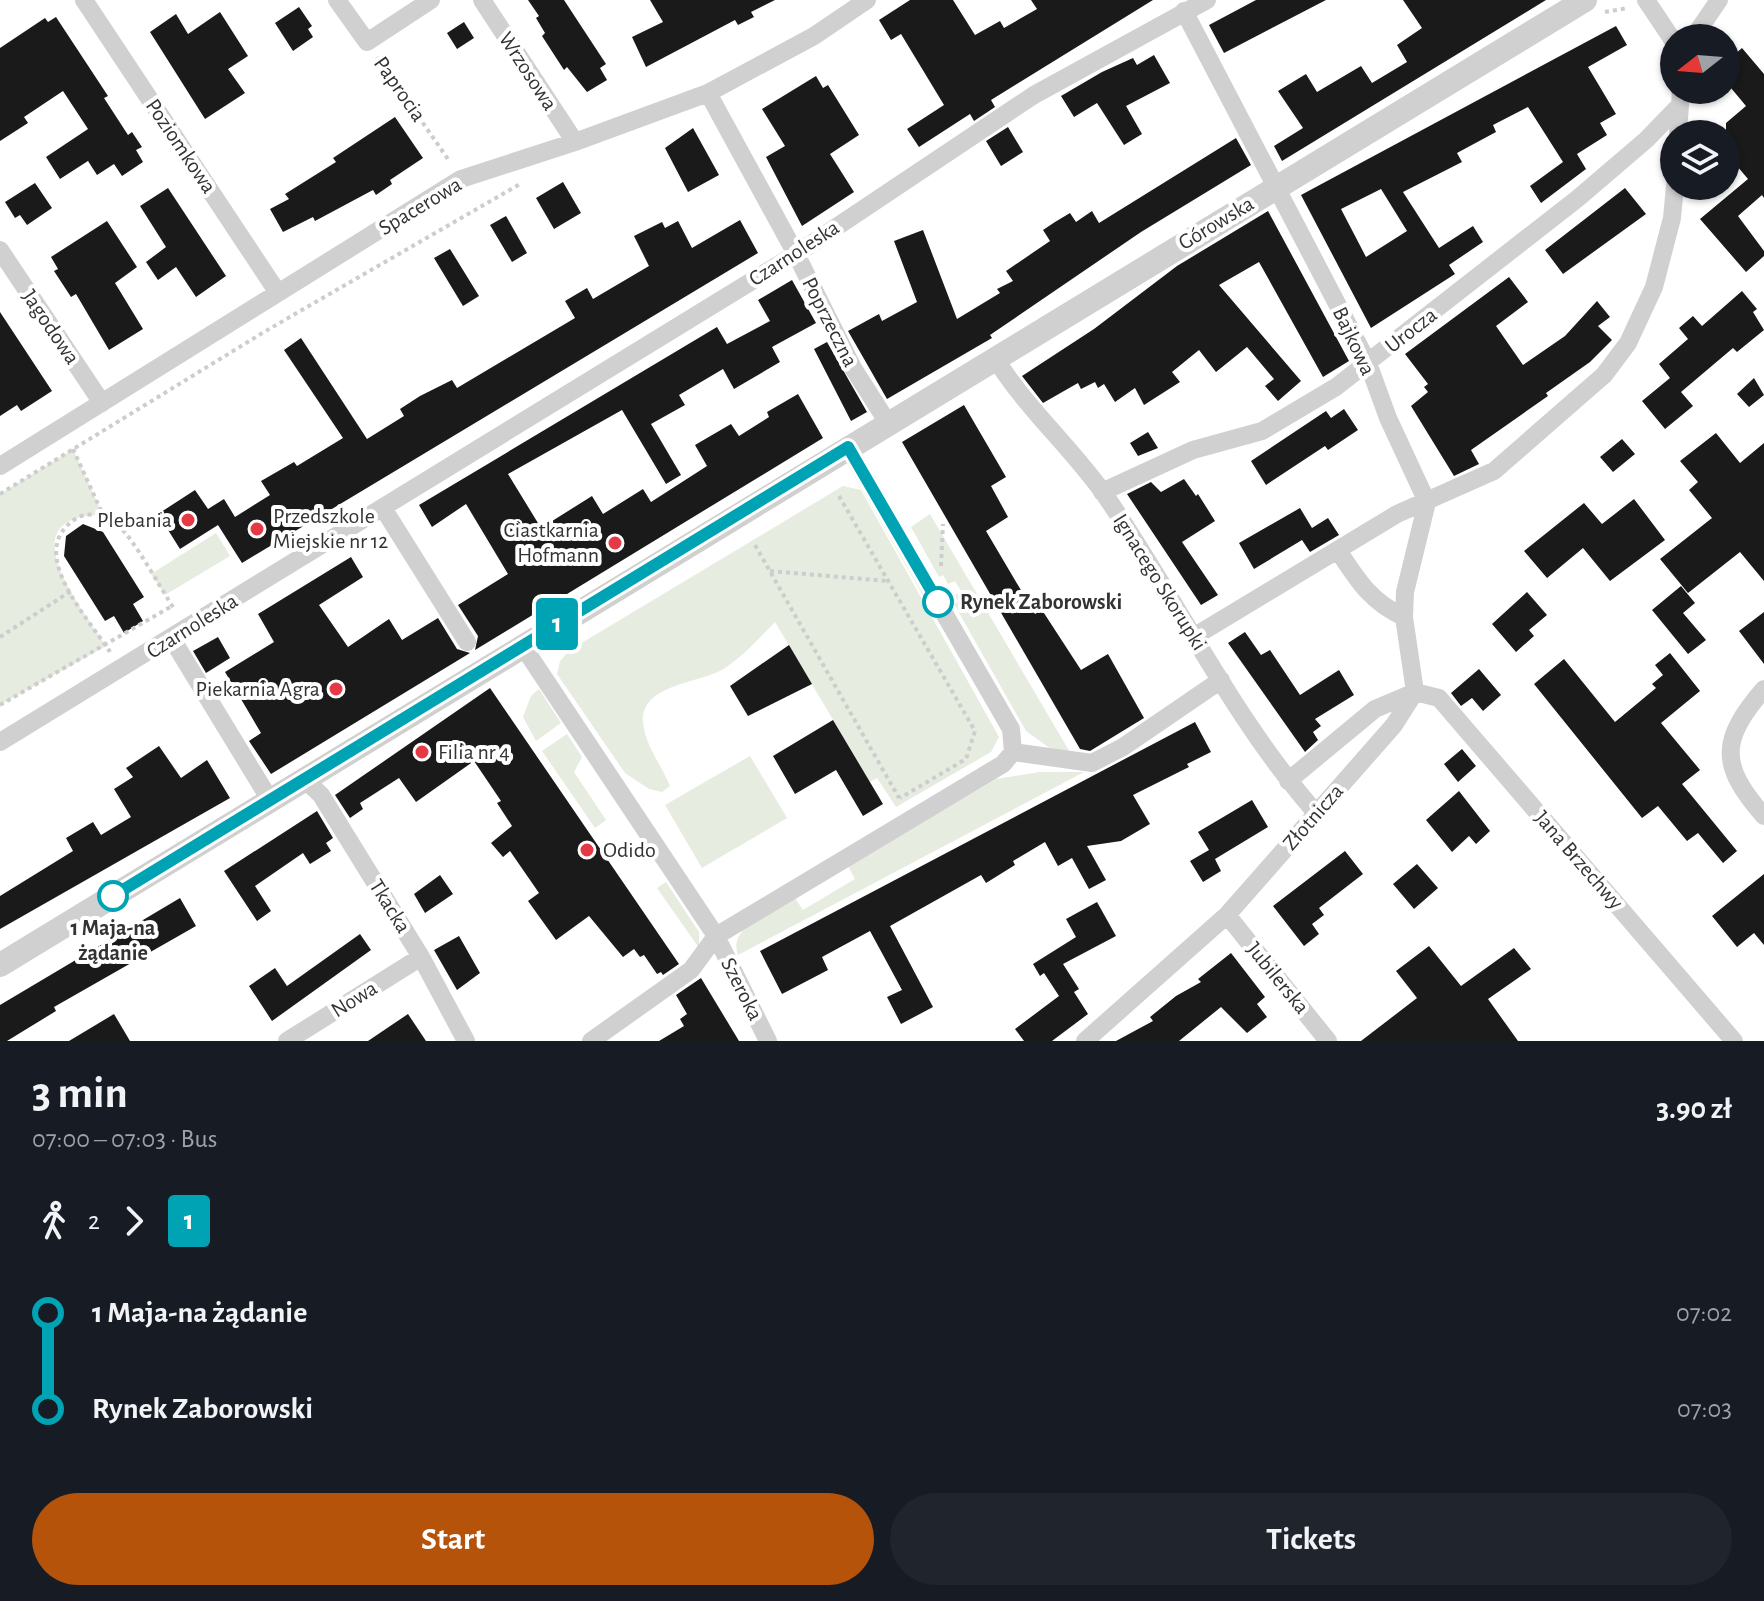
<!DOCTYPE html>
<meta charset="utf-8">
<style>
:root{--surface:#171b24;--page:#20242c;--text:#f1f3f6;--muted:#9ea1a6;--accent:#b45309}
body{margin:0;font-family:"Alegreya Sans",sans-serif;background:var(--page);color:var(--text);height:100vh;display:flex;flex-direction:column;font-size:30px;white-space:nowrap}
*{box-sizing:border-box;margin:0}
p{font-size:26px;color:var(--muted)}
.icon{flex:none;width:44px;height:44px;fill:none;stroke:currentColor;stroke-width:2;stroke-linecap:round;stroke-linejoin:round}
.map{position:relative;height:1041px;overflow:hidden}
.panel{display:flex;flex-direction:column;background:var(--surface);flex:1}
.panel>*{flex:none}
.badge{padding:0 16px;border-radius:6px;font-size:28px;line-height:52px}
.needle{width:52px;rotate:253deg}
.controls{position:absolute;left:1660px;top:24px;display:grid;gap:16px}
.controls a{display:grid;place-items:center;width:80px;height:80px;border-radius:50%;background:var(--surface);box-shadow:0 2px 6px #0004;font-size:40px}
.map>.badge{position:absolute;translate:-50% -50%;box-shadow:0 0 0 4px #fff}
.legs{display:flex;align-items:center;gap:12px;height:88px;padding:0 32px;font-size:26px}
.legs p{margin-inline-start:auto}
.overview{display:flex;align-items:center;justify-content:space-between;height:136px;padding:0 32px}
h1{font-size:44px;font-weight:700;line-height:60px}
.cta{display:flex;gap:16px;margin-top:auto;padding:16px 32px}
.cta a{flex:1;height:92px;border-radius:48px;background:var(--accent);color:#fff;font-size:32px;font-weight:700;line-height:92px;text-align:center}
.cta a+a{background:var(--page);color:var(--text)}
ul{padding:0 32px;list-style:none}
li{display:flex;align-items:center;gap:28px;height:96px;font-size:30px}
li i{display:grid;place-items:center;width:12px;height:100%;margin:0 10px;background:currentColor}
li i::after{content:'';width:20px;height:20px;margin:-10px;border:6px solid;border-radius:50%;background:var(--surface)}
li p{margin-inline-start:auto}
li:first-child i{background:linear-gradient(#0000 50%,currentColor 0)}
li:last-child i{background:linear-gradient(currentColor 50%,#0000 0)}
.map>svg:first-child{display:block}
.green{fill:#e6ecdf}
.building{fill:#1a1a1a;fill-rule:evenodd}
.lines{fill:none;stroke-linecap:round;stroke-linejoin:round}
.path{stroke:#cdcdcd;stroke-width:4;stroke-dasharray:4 4;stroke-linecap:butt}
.minor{stroke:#d0d0d0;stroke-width:18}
.tertiary{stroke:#d0d0d0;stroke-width:24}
.line-1-casing{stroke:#fff;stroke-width:18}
.line-1{stroke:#00a3b4;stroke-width:12}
.poi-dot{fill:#e63946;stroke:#fff;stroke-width:3}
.stop-1-dot{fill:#fff;stroke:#00a3b4;stroke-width:4}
.labels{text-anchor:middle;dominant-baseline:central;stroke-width:8;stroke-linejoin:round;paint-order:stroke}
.street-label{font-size:22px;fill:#333;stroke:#fff}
.poi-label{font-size:22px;fill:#333;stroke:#fff;text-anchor:start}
.stop-label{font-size:22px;font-weight:bold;fill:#333;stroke:#fff;text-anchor:start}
</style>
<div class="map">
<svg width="1764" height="1041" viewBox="0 0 1764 1041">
<rect width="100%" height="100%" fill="#fff"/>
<!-- green -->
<path class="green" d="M73,449L103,515C5,515 82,608 106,646L0,705V494Z
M843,486L861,490L999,737L991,752L896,807L877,778L870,782L775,622C759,638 745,655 725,668C701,684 640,683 643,723C646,747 661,764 670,786L662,792L649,789L625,773L557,674L560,661L570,650Z
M930,514L1071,754L1051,749L1026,731L954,604L958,602L955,595L961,591L955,581L948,584L943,575L939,577L911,527Z
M216,533L230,556L165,595L151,574Z
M539,689L561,723L536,741L523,717L531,696Z
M567,734L582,757L574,772L606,820L595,828L542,751Z
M750,756L787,818L702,868L665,805Z
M1040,772H1084L738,955C727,926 774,910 795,898L803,910L855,879L848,866L996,779Z
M666,882L699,932V948L657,888Z"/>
<!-- building -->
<path class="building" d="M528,0H564L606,64L600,68L607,80L587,92L567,67L564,70L542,36L545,33L536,18L539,16Z
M650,0H775L751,12L754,17L738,25L735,20L646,67L632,37L663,22Z
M910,0H953L975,35L1000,21L1004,28L1037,9L1031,0H1153L991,100L995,107L974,121L970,114L919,147L907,129L944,105L901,34L891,40L879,20Z
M1256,0H1326L1224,53L1209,25Z
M1403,0H1546L1282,161L1274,146L1303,128L1278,91L1306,74L1317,92L1361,66L1372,83L1407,62L1397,45L1422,28Z
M299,7L312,26L308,29L313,37L293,51L275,23Z
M220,12L248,56L228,69L245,93L205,119L150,32L176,14L188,34Z
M56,17L108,96L104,98L128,135L132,132L142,147L136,150L143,162L122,176L114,164L97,175L88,161L105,150L60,179L46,157L88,129L63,91L24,117L28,123L0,141V48L45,18L48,22Z
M464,22L474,38L457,49L447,33Z
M1616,26L1627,45L1588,67L1616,114L1600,123L1607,135L1577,154L1586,169L1541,203L1530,186L1563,162L1528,107L1493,125L1496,132L1457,153L1462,162L1403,192L1439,248L1473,226L1483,242L1449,265L1455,274L1371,328L1301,195ZM1381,189L1407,231L1366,257L1341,209Z
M1742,48L1764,74V198L1762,195L1738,216L1764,251V256L1746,272L1700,219L1748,179L1726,153V123L1746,106L1726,82V62Z
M1154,55L1170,83L1126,106L1142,134L1124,145L1097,103L1074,117L1061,96L1102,72L1133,58L1137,65Z
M816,76L823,88L828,85L859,135L830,154L854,192L802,226L766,157L785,146L762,109Z
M395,117L423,158L390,180L392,184L376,195L373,190L315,221L313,217L283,232L270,209L289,199L285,194L336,162L333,158Z
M1008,127L1023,152L1001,166L986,141Z
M693,128L719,175L688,192L665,148Z
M1236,138L1251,165L1141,232L990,335L992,338L887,399L848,331L879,314L882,321L917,302L894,241L923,230L957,319L1000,293L997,289L1013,281L1006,271L1050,241L1043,230L1055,222L1070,213L1076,222L1092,211L1099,223Z
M563,182L581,213L554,229L536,198Z
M35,183L52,208L27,225L20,215L15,218L5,202Z
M168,188L226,276L196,297L176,267L158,280L146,262L166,247L140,206Z
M1625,188L1646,214L1563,274L1545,250Z
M1268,211L1349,361L1323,377L1259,262L1219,285L1301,381L1278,401L1265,386L1274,379L1247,347L1216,372L1199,350L1172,372L1180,382L1144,405L1135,388L1115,402L1104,384L1098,388L1095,382L1081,389L1078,383L1043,403L1022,376L1094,329L1177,266Z
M506,216L527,253L512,262L490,225Z
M740,220L758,253L242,563L218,525L180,549L158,514L195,490L208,509L224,499L235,517L270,495L261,481L294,462L297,466L343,438L284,350L301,338L367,439L404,416L400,409L420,396L452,380L457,388L575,318L565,301L587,288L593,299L649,266L634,236L662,222L665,228L678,221L692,248Z
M107,221L137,267L115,283L143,329L109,350L76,294L71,297L54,271L58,269L51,257Z
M450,249L479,296L463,306L434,258Z
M1509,277L1528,302L1496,326L1523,365L1565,336L1597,301L1610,317L1598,326L1612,340L1590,362L1546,393L1548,396L1471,450L1479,464L1454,476L1411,406L1428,392L1424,387L1428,384L1405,354Z
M792,280L816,323L772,347L780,362L734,389L723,369L679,395L685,405L651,424L681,475L666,484L622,410L508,474L541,528L592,496L603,514L643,489L651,502L707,466L695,445L731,424L739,436L769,417L767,412L798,394L823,438L475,650L478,636L458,605L508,574L466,504L432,527L419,505L717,327L727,344L770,321L758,300Z
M1742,291L1757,309L1753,312L1764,330L1737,352L1733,348L1681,392L1693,406L1665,429L1642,401L1670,378L1659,364L1688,339L1679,328L1693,316L1702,326Z
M0,312L52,391L21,411L17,405L0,416Z
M827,342L867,412L851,421L814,349Z
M1754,378L1764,395L1749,407L1737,394Z
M964,405L1006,477L991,486L1008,517L986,531L1035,614L1042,610L1081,670L1108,654L1144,718L1090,751L1080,749L902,442Z
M1344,409L1358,430L1328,450L1325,446L1266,485L1251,461L1326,411L1331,418Z
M1148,432L1158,448L1138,456L1130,443Z
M1716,433L1740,463L1764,443V581L1740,552L1688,593L1660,559L1712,518L1689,490L1698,482L1680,461Z
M1622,439L1635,454L1613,472L1600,457Z
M1184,479L1196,496L1198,494L1215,521L1182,542L1218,595L1201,605L1127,494L1151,482L1161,492Z
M1634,499L1665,540L1610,581L1583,548L1547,578L1524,551L1584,503L1602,524Z
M1300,508L1312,528L1328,518L1339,535L1310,552L1302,540L1254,569L1239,543Z
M83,524L103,532L144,597L133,604L143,621L124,633L114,616L105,621L64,556L66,536Z
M351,557L363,577L319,605L348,647L389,619L402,640L438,618L457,649L470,653L271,774L249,741L261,733L225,672L274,642L258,614Z
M1681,586L1695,603L1683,613L1706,640L1688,654L1652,610Z
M1527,592L1547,615L1529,630L1534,636L1516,652L1492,624Z
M1764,612V664L1739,631Z
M1245,632L1261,655L1270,650L1300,695L1339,670L1354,695L1315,719L1321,726L1313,732L1318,740L1305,752L1228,643Z
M218,637L230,658L206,673L193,651Z
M789,645L812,684L748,716L730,686Z
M1670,653L1700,691L1661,723L1700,770L1682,784L1737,851L1723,863L1698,833L1687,841L1658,806L1642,818L1534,684L1564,659L1615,722L1656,688L1652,684L1663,675L1655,665Z
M1479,669L1501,695L1483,711L1472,698L1461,706L1451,693Z
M490,688L679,964L663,975L661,972L657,974L644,955L640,957L634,949L623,957L589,916L556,940L528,901L539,893L510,851L503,857L491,843L512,826L497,803L501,801L474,761L416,802L399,778L360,803L363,809L350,818L335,795Z
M833,720L883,804L863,816L836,770L795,794L773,756Z
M1195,722L1211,752L1187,764L1189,767L1133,795L1150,824L1121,841L1087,846L1106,880L1089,889L1072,858L1058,866L1045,842L1013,861L1015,865L986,883L981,875L890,926L933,1007L901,1024L887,997L902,990L870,931L822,957L828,970L782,994L760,951Z
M159,746L181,778L207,760L230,798L0,929V896L73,851L66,838L93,822L101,835L131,817L114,789L133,777L126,768Z
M1462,749L1476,766L1458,782L1444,764Z
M1459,791L1490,831L1476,844L1469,836L1452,852L1426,820Z
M1252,800L1268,827L1215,859L1221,871L1203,882L1190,861L1209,850L1198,832Z
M317,811L333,838L326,843L331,851L310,864L303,853L255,886L271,911L257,921L224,871Z
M1345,851L1363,874L1319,908L1324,915L1312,924L1319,934L1304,946L1273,906Z
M1417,864L1438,888L1414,909L1393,884Z
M1764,874V945L1754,933L1737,947L1712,916Z
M440,875L453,894L425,913L414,894Z
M180,898L196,926L54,1007L56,1011L7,1041H0V1005Z
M1097,902L1116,936L1063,964L1079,989L1074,992L1088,1014L1052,1041H1024L1015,1029L1059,996L1044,973L1040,976L1033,964L1076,937L1066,919Z
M360,934L371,950L272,1021L249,986L275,968L287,986Z
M459,936L480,973L457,990L434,950Z
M1429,946L1461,986L1514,948L1531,969L1488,999L1518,1041H1361L1417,998L1396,971Z
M1231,953L1265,997L1257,1004L1267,1017L1247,1033L1221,1007L1179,1041H1116L1153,1021L1150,1017L1176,996L1201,982L1198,979Z
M701,978L739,1041H659L684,1026L680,1019L687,1014L676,995Z
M114,1014L130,1041H69Z
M408,1014L426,1041H368Z"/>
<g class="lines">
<!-- path -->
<path class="path" d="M1605,12L1628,8
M377,57L450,162
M73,449L103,515
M0,494L264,332L520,184
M839,496L975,731L966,759L900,798
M755,545L899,798
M941,566L943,524
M770,571L887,581
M0,637L71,591
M110,652C86,615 24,550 77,518C89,511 107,515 117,524C135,540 160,588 175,610
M0,705L172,606"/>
<!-- minor -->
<path class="minor" d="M84,0L278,293
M337,0L367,42L431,0
M482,0L575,142
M1646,0L1674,42
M1184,11L1368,363L1388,418L1427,502L1405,592L1404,617L1415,692
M1693,38L1719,0
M708,93L796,254L853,368L888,423
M1678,134L1681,90
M0,250L102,403
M995,358C1026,408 1071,447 1105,495C1177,600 1232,717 1316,813
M0,466L461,179L575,142L708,93L814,36L867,0
M1102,492L1193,450L1262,431L1336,387L1577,199L1646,140L1680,105
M383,508L467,642
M1339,552C1358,581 1372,603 1404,617
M1195,636L1397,514L1494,471L1604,375L1628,343L1654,287L1672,218L1675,186
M172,639L270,800
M522,645L716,936L768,1041
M1764,689C1720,740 1719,765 1764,816
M1415,692L1439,698L1734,1041
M0,742L796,254L1034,95L1207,0
M1013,752L1092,763L1123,747L1221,680
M303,778L321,795L421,957L466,1041
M1288,781L1375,709L1415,692
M1227,915L1328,1041
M287,1041L421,957
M591,1041L691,970L716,936L1003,764L1013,752L1011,729L848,447
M1085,1041L1227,915L1394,725L1415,692"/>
<!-- tertiary -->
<path class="tertiary" d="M0,965L1585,0"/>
</g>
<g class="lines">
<defs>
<path id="line-1" d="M113,896L848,447L938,602"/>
</defs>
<!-- line-1 casing -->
<use href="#line-1" class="line-1-casing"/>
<!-- line-1 -->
<use href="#line-1" class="line-1"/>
</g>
<!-- markers -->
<g class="poi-dot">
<circle cx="188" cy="520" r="8"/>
<circle cx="257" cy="529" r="8"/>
<circle cx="615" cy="543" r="8"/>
<circle cx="336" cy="689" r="8"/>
<circle cx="422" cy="752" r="8"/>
<circle cx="587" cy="850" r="8"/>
</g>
<g class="stop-1-dot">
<circle cx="938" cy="602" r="14"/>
<circle cx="113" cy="896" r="14"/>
</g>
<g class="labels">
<!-- street labels -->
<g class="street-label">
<text transform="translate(528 71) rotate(57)">Wrzosowa</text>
<text transform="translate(400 89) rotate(55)">Paprocia</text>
<text transform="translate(181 146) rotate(56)">Poziomkowa</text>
<text transform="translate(420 206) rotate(-31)">Spacerowa</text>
<text transform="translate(1216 223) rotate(-31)">Górowska</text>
<text transform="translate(794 253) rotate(-33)">Czarnoleska</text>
<text transform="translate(830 322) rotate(63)">Poprzeczna</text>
<text transform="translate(51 327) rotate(56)">Jagodowa</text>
<text transform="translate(1411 330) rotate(-38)">Urocza</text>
<text transform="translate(1354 341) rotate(65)">Bajkowa</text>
<text transform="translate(1160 582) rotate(58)">Ignacego Skorupki</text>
<text transform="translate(192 626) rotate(-32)">Czarnoleska</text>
<text transform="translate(1313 817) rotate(-49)">Złotnicza</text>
<text transform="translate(1579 860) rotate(49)">Jana Brzechwy</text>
<text transform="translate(390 906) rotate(58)">Tkacka</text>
<text transform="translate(1278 978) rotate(51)">Jubilerska</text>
<text transform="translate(742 989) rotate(63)">Szeroka</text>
<text transform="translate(354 999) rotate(-32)">Nowa</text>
</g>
<!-- poi labels -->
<g class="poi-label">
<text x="273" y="516">Przedszkole<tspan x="273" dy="25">Miejskie nr 12</tspan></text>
<text x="172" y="520" text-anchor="end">Plebania</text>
<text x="599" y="530" text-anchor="end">Ciastkarnia<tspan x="599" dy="25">Hofmann</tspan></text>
<text x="320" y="689" text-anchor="end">Piekarnia Agra</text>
<text x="438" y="752">Filia nr 4</text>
<text x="603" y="850">Odido</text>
</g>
<!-- stop labels -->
<g class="stop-label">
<text x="960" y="602">Rynek Zaborowski</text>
<text x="113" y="928" text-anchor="middle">1 Maja-na<tspan x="113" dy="25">żądanie</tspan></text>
</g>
</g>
</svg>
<div class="controls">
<a><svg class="needle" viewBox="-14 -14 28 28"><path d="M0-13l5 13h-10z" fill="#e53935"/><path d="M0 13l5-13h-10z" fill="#9ea1a6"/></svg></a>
<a><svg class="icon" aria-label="layers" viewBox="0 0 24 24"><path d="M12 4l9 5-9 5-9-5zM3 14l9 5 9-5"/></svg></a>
</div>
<b class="badge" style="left:557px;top:624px;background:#00a3b4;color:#fff">1</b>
</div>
<section class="panel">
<div class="overview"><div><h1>3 min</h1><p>07:00 – 07:03 · Bus</p></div><b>3.90 zł</b></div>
<div class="legs"><svg class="icon" aria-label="walk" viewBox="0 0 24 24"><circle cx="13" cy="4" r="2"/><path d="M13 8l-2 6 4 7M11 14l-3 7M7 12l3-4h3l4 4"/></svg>2<svg class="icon" aria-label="forward" viewBox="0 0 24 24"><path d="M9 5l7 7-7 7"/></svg><b class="badge" style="background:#00a3b4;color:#fff">1</b></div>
<ul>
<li><i style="color:#00a3b4"></i><b>1 Maja-na żądanie</b><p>07:02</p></li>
<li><i style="color:#00a3b4"></i><b>Rynek Zaborowski</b><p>07:03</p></li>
</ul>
<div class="cta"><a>Start</a><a>Tickets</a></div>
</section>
